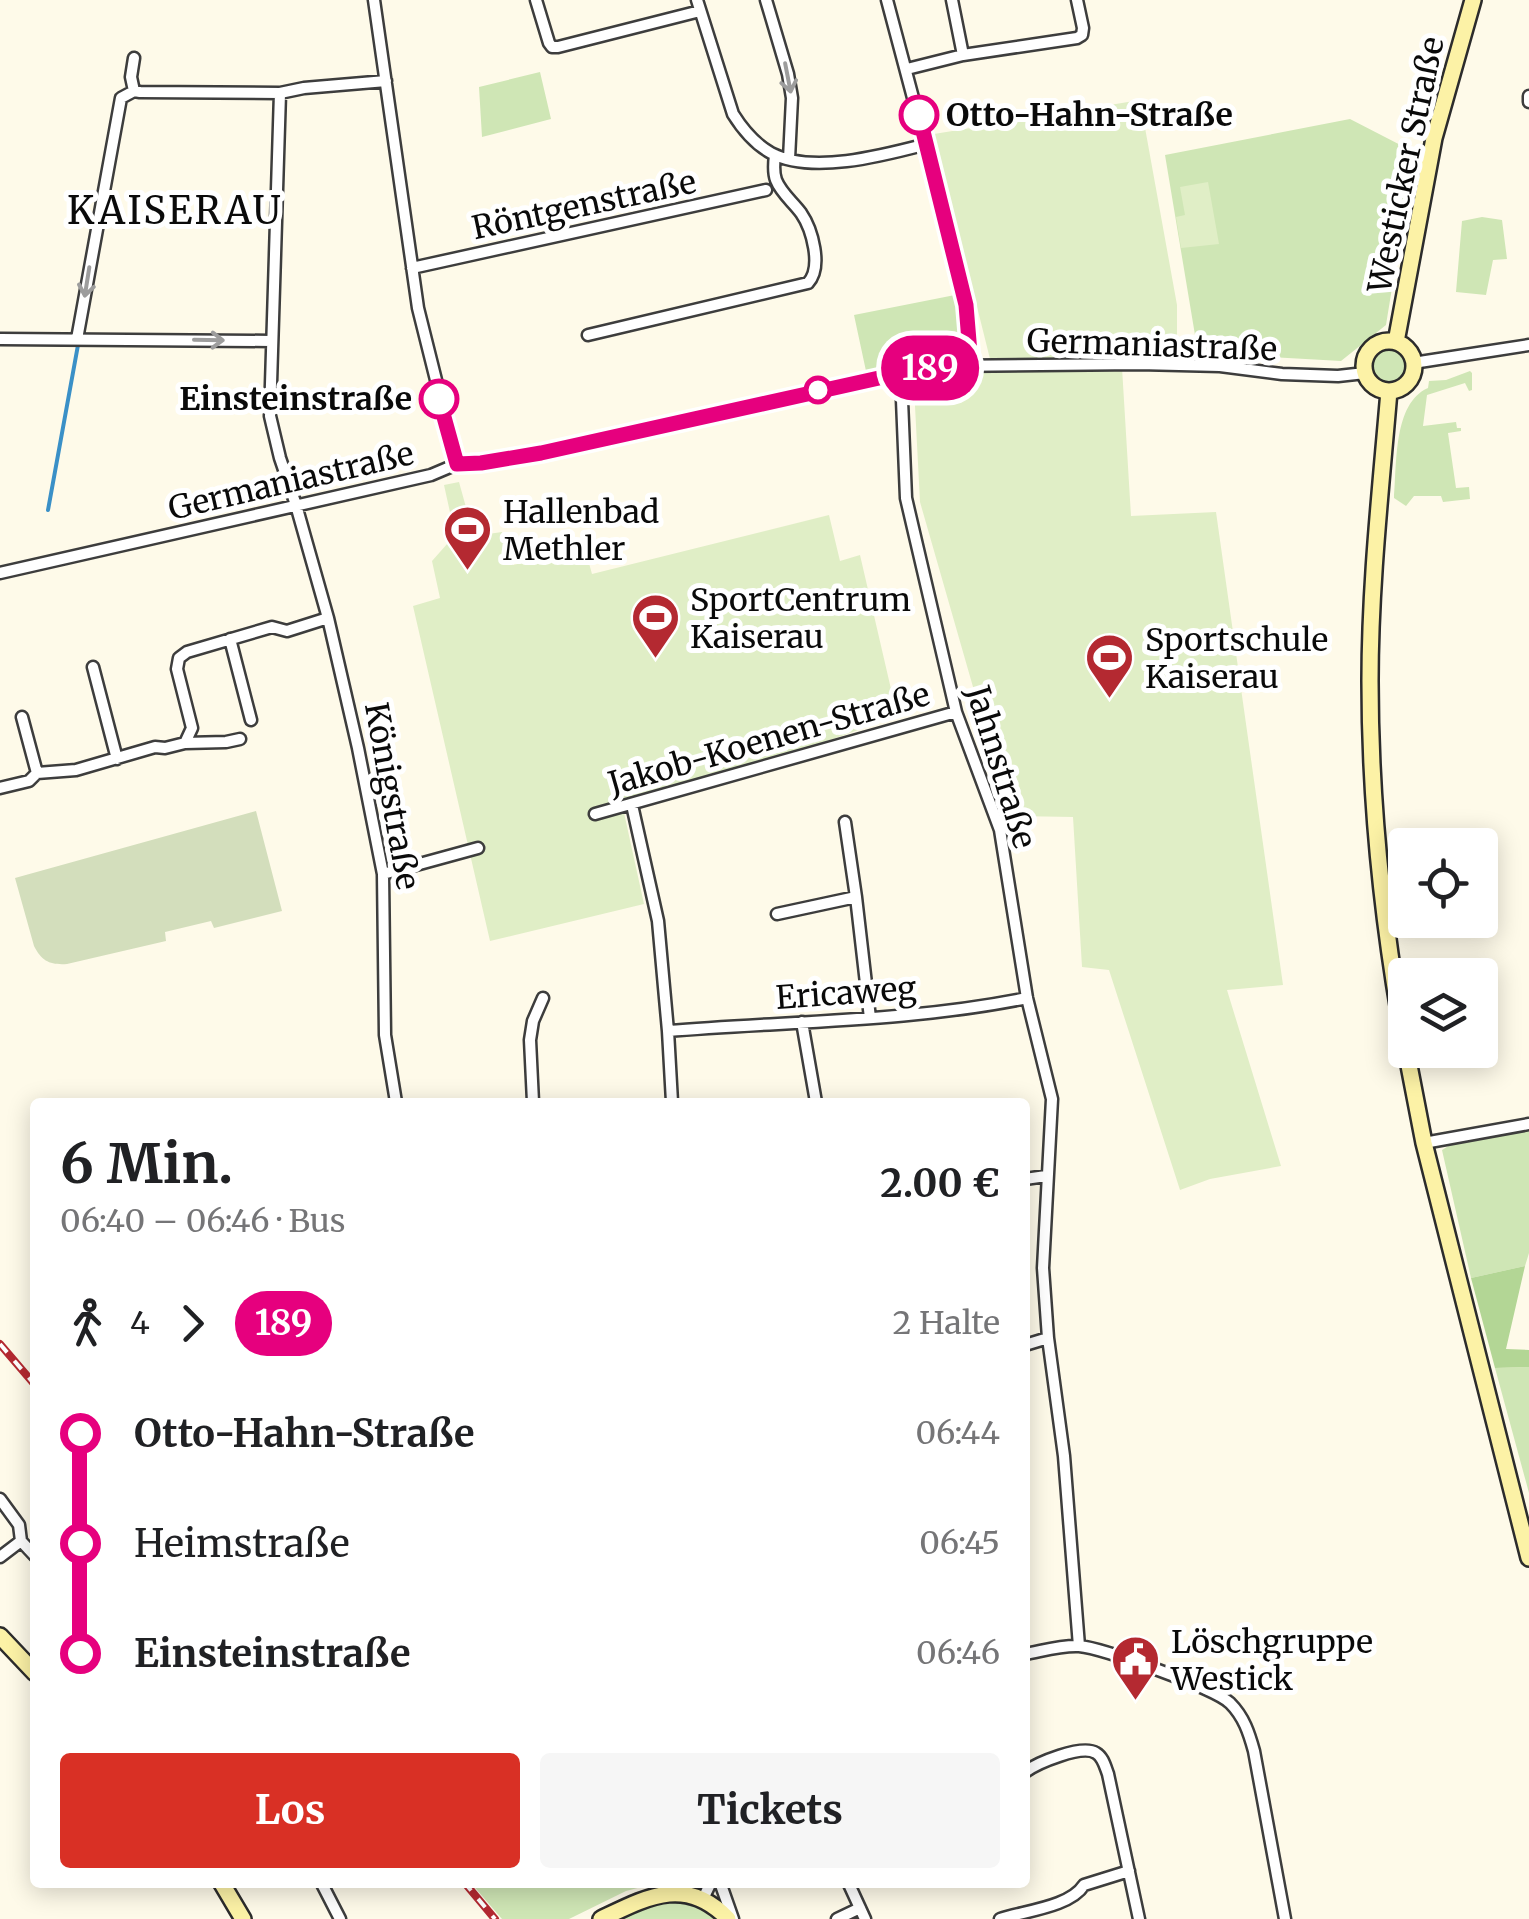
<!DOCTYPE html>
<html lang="de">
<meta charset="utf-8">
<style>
:root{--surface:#fff;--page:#f6f6f6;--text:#202124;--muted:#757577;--accent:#d93025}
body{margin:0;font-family:Merriweather,serif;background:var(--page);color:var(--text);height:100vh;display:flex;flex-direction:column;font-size:38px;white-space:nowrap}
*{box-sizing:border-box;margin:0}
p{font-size:32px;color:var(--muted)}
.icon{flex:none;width:55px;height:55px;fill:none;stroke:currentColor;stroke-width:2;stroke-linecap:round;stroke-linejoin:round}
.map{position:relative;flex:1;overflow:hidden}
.side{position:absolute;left:30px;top:1098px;width:1000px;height:790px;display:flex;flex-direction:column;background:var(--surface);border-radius:10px;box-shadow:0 5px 25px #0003}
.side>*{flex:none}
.badge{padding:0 20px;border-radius:32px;font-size:35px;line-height:65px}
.fabs{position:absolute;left:1388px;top:828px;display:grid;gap:20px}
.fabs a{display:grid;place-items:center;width:110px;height:110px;border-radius:10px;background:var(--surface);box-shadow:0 5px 25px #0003;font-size:50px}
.map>.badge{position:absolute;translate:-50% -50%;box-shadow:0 0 0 5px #fff}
.legs{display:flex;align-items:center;gap:15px;height:110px;padding:0 30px;font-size:32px}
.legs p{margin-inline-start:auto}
.headline{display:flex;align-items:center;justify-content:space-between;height:170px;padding:0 30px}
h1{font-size:55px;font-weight:700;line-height:75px}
.primary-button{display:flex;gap:20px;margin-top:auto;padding:20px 30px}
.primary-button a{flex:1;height:115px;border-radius:10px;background:var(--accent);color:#fff;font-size:40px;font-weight:700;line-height:115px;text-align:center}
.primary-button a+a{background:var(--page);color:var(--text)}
ul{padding:0 30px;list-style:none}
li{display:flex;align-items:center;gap:35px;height:110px;font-size:38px}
li i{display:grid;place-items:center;width:15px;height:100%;margin:0 12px;background:currentColor}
li i::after{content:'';width:25px;height:25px;margin:-12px;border:8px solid;border-radius:50%;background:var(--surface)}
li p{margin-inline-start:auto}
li:first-child i{background:linear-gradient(#0000 50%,currentColor 0)}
li:last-child i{background:linear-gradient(currentColor 50%,#0000 0)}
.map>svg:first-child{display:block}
.green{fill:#cfe6b5}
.forest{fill:#b3d695}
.cemetery{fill:#d3debc}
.pitch{fill:#e0eec6}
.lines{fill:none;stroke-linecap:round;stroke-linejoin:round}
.stream{stroke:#3a90c7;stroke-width:4}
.street-casing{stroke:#3d3d3d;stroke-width:15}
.secondary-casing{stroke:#2c2c2c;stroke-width:20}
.street{stroke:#fff;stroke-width:10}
.secondary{stroke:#fcf2a6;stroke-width:15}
.rail-casing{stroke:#b42931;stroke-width:8}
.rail{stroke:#fff;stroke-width:4;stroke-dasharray:11;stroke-linecap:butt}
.oneway{stroke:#9d9d9d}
.line-1-casing{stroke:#fff;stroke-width:22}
.line-1{stroke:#e6007e;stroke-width:15}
.stop-1-dot{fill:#fff;stroke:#e6007e;stroke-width:5}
.labels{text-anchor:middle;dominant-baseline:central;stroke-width:10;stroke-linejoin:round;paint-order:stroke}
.stop-label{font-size:32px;font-weight:bold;fill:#0a0a0a;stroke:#fff;text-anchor:start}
.street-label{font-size:32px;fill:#0a0a0a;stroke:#fff}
.poi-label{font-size:32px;fill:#0a0a0a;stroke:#fff;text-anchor:start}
.quarter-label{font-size:38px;letter-spacing:2.5px;fill:#0a0a0a;stroke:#fff}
</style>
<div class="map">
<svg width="1529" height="1919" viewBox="0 0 1529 1919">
<rect width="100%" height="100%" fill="#fefae9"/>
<!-- green -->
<path class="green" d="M540,72L551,119L482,137L479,87Z
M1350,119L1414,152L1386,325L1341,361L1198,353L1165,155Z
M1482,217L1502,220L1507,259L1493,260L1486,295L1456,292L1462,221Z
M955,295L967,347L965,355L961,358L866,371L854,315Z
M1369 367a20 20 0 1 1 40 0a20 20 0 1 1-40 0Z
M1470,371L1472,373V390L1469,391L1465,383L1427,395L1423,426L1456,422L1457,428H1461V431L1448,433L1456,488L1469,487L1470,499L1443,502L1441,496H1414L1406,506L1394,498C1397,465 1393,403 1428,388L1429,381L1446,380Z
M1529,1129V1253L1525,1266L1471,1278L1442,1150L1450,1145Z
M1529,1367V1493L1495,1368Z
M471,1883H657L626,1891L569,1919H502Z
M662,1902C685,1903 699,1905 718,1919H617L639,1908Z"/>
<!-- forest -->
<path class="forest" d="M1525,1266L1506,1349L1529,1350V1367L1495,1368L1471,1278Z"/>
<!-- cemetery -->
<path class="cemetery" d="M256,811L282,911L214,928L211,921L165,932L166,941L67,964C51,965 42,962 34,946L15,878Z"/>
<!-- pitch -->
<path class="pitch" d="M1140,100L1177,305V351H1121L1131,516L1216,512L1283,985L1227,990L1281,1166L1210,1179L1180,1190L1109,970L1082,967L1073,817L1010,816L920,502L914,387C939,372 965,375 993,371L934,134Z
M1208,182L1219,244L1181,248L1176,217L1185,215L1180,187Z
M459,482L474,536L502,532L513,565L585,549L592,574L829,515L840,561L860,555L897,715C808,751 714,777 621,799L644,904L490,941L413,606L440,598L432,561L455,535L444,485Z"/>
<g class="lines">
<!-- stream -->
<path class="stream" d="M48,510L78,345"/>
<defs>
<path id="street" d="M374,0L418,308L457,464
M536,0L549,43L552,47H558L700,11
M697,0L733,114C743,130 755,144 771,153C812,175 885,155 927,144
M766,0L788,74L792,98L789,159
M887,0L959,271L966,305L971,365
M952,0L963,55
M134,58L131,77L134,91L140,92L280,93L304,88L386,81
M907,69L963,55L1077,38L1082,35L1083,28L1077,0
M280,93L270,416L280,458L296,505L328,618L358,748L383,874L385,1035L396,1102
M1529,96V102
M412,268L766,190
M588,335L808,283C823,267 812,229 801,213C793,202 781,193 776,180C773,172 774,163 775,155
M0,339L271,341
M77,339L121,98L134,91
M1413,363L1529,345
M897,374L902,400L906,498L956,712L1000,830L1027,998L1052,1099L1043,1268L1048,1338L1064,1456L1079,1646
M0,573L431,475L457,464L508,460L818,391L946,366L1139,364L1220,366L1282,374L1338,376L1365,373
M230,639L251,720
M93,667L117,759
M22,717L37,773
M185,743L226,742L240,739
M0,788L29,781L37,773L76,770L155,747L165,748L185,743L192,728L177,669L179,658L187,652L272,627L287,631L328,618
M632,805L658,921L668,1031L672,1102
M595,814L956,712
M845,822L856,897L870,1018
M383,874L478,848
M777,914L856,897
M802,1022L816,1102
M668,1031C788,1021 909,1022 1027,998
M533,1102L530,1040L533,1021L543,998
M1424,1143L1529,1124
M1025,1179L1046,1176
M1025,1345L1048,1338
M0,1499L19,1525L21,1541
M0,1557L21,1541L35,1556
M1025,1654C1042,1651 1061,1645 1079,1646C1102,1648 1214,1688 1230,1703C1244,1717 1249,1733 1254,1751L1285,1919
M1025,1772C1037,1763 1082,1744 1096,1753C1103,1757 1105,1766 1108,1774L1139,1919
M321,1882L340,1919
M720,1882L733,1919
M848,1882L865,1919
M703,1899L711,1882
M837,1919L860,1908
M1000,1919C1024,1911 1070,1907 1084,1885L1129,1871"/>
<path id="secondary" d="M1364 366a25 25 0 1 1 50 0a25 25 0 1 1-50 0Z
M1396,342L1434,138L1473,0
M1389,391C1381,487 1370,584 1370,681C1370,804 1383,926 1405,1046
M1406,1050L1424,1143L1529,1558
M0,1636L35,1673
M221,1882L243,1919
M601,1919C647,1897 686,1875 728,1919"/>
</defs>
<!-- street casing -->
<use href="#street" class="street-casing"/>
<!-- secondary casing -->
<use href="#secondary" class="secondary-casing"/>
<!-- street -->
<use href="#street" class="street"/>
<!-- secondary -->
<use href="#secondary" class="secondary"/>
<defs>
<path id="rail" d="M0,1344L35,1385
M464,1882L495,1919"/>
</defs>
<!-- rail casing -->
<use href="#rail" class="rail-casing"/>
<!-- rail -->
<use href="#rail" class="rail"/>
</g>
<!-- one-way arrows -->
<defs><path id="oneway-shaft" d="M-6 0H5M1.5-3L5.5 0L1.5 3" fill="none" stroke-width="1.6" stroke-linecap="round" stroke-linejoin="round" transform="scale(2.5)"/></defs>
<g class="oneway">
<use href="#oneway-shaft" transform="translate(788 78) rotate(79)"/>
<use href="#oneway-shaft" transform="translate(87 282) rotate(99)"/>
<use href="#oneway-shaft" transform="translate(209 340) rotate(1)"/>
</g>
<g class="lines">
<defs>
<path id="line-1" d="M439,399L457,464L481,463L541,453L897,374L946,366L971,365L966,305L919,115"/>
</defs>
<!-- line-1 casing -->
<use href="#line-1" class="line-1-casing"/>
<!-- line-1 -->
<use href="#line-1" class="line-1"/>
</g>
<!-- icons -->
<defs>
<symbol id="stadium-pin" viewBox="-11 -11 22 30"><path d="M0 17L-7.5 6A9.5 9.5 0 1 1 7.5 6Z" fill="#b42931" stroke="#fff"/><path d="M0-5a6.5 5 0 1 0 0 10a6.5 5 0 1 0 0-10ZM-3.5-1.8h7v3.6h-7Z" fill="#fff"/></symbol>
<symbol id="civic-pin" viewBox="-11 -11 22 30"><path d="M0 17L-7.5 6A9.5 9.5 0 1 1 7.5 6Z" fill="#b42931" stroke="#fff"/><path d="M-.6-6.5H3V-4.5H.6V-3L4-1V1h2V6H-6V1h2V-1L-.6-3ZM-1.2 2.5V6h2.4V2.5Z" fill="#fff"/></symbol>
</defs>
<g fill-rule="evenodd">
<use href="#stadium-pin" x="440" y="502" width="55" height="75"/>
<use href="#stadium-pin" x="628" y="590" width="55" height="75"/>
<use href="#stadium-pin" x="1082" y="630" width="55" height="75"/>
<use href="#civic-pin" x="1108" y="1632" width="55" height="75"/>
</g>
<!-- markers -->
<g class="stop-1-dot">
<circle cx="919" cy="115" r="18"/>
<circle cx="818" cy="390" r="12"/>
<circle cx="439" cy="399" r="18"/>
</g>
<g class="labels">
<!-- stop labels -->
<g class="stop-label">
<text x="946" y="115">Otto-Hahn-Straße</text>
<text x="412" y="399" text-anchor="end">Einsteinstraße</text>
</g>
<!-- street labels -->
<g class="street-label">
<text transform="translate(1406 165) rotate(-78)">Westicker Straße</text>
<text transform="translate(584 205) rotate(-12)">Röntgenstraße</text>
<text transform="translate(1152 345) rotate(2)">Germaniastraße</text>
<text transform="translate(291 481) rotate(-13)">Germaniastraße</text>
<text transform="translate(769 739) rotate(-16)">Jakob-Koenen-Straße</text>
<text transform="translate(1001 767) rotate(73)">Jahnstraße</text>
<text transform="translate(392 796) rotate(80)">Königstraße</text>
<text transform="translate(846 993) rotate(-4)">Ericaweg</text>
</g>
<!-- poi labels -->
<g class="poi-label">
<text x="503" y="512">Hallenbad<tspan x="503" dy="37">Methler</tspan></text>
<text x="690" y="600">SportCentrum<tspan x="690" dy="37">Kaiserau</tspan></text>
<text x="1145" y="640">Sportschule<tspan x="1145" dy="37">Kaiserau</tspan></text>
<text x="1171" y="1642">Löschgruppe<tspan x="1171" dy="37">Westick</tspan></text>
</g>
<!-- quarter labels -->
<g class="quarter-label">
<text x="175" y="210">KAISERAU</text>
</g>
</g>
</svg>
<div class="fabs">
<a><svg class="icon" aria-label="locate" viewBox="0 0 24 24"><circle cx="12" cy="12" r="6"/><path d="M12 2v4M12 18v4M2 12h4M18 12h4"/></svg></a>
<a><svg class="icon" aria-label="layers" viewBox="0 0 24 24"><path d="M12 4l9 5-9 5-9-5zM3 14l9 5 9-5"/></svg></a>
</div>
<b class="badge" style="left:930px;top:368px;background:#e6007e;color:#fff">189</b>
<section class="side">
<div class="headline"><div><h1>6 Min.</h1><p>06:40 – 06:46 · Bus</p></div><b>2.00 €</b></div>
<div class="legs"><svg class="icon" aria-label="walk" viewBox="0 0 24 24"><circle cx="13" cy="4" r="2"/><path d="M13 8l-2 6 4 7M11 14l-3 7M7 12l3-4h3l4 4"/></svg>4<svg class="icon" aria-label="forward" viewBox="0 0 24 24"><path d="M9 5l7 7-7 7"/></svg><b class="badge" style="background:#e6007e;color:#fff">189</b><p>2 Halte</p></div>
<ul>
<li><i style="color:#e6007e"></i><b>Otto-Hahn-Straße</b><p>06:44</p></li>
<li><i style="color:#e6007e"></i><span>Heimstraße</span><p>06:45</p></li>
<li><i style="color:#e6007e"></i><b>Einsteinstraße</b><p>06:46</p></li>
</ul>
<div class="primary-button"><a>Los</a><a>Tickets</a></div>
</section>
</div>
